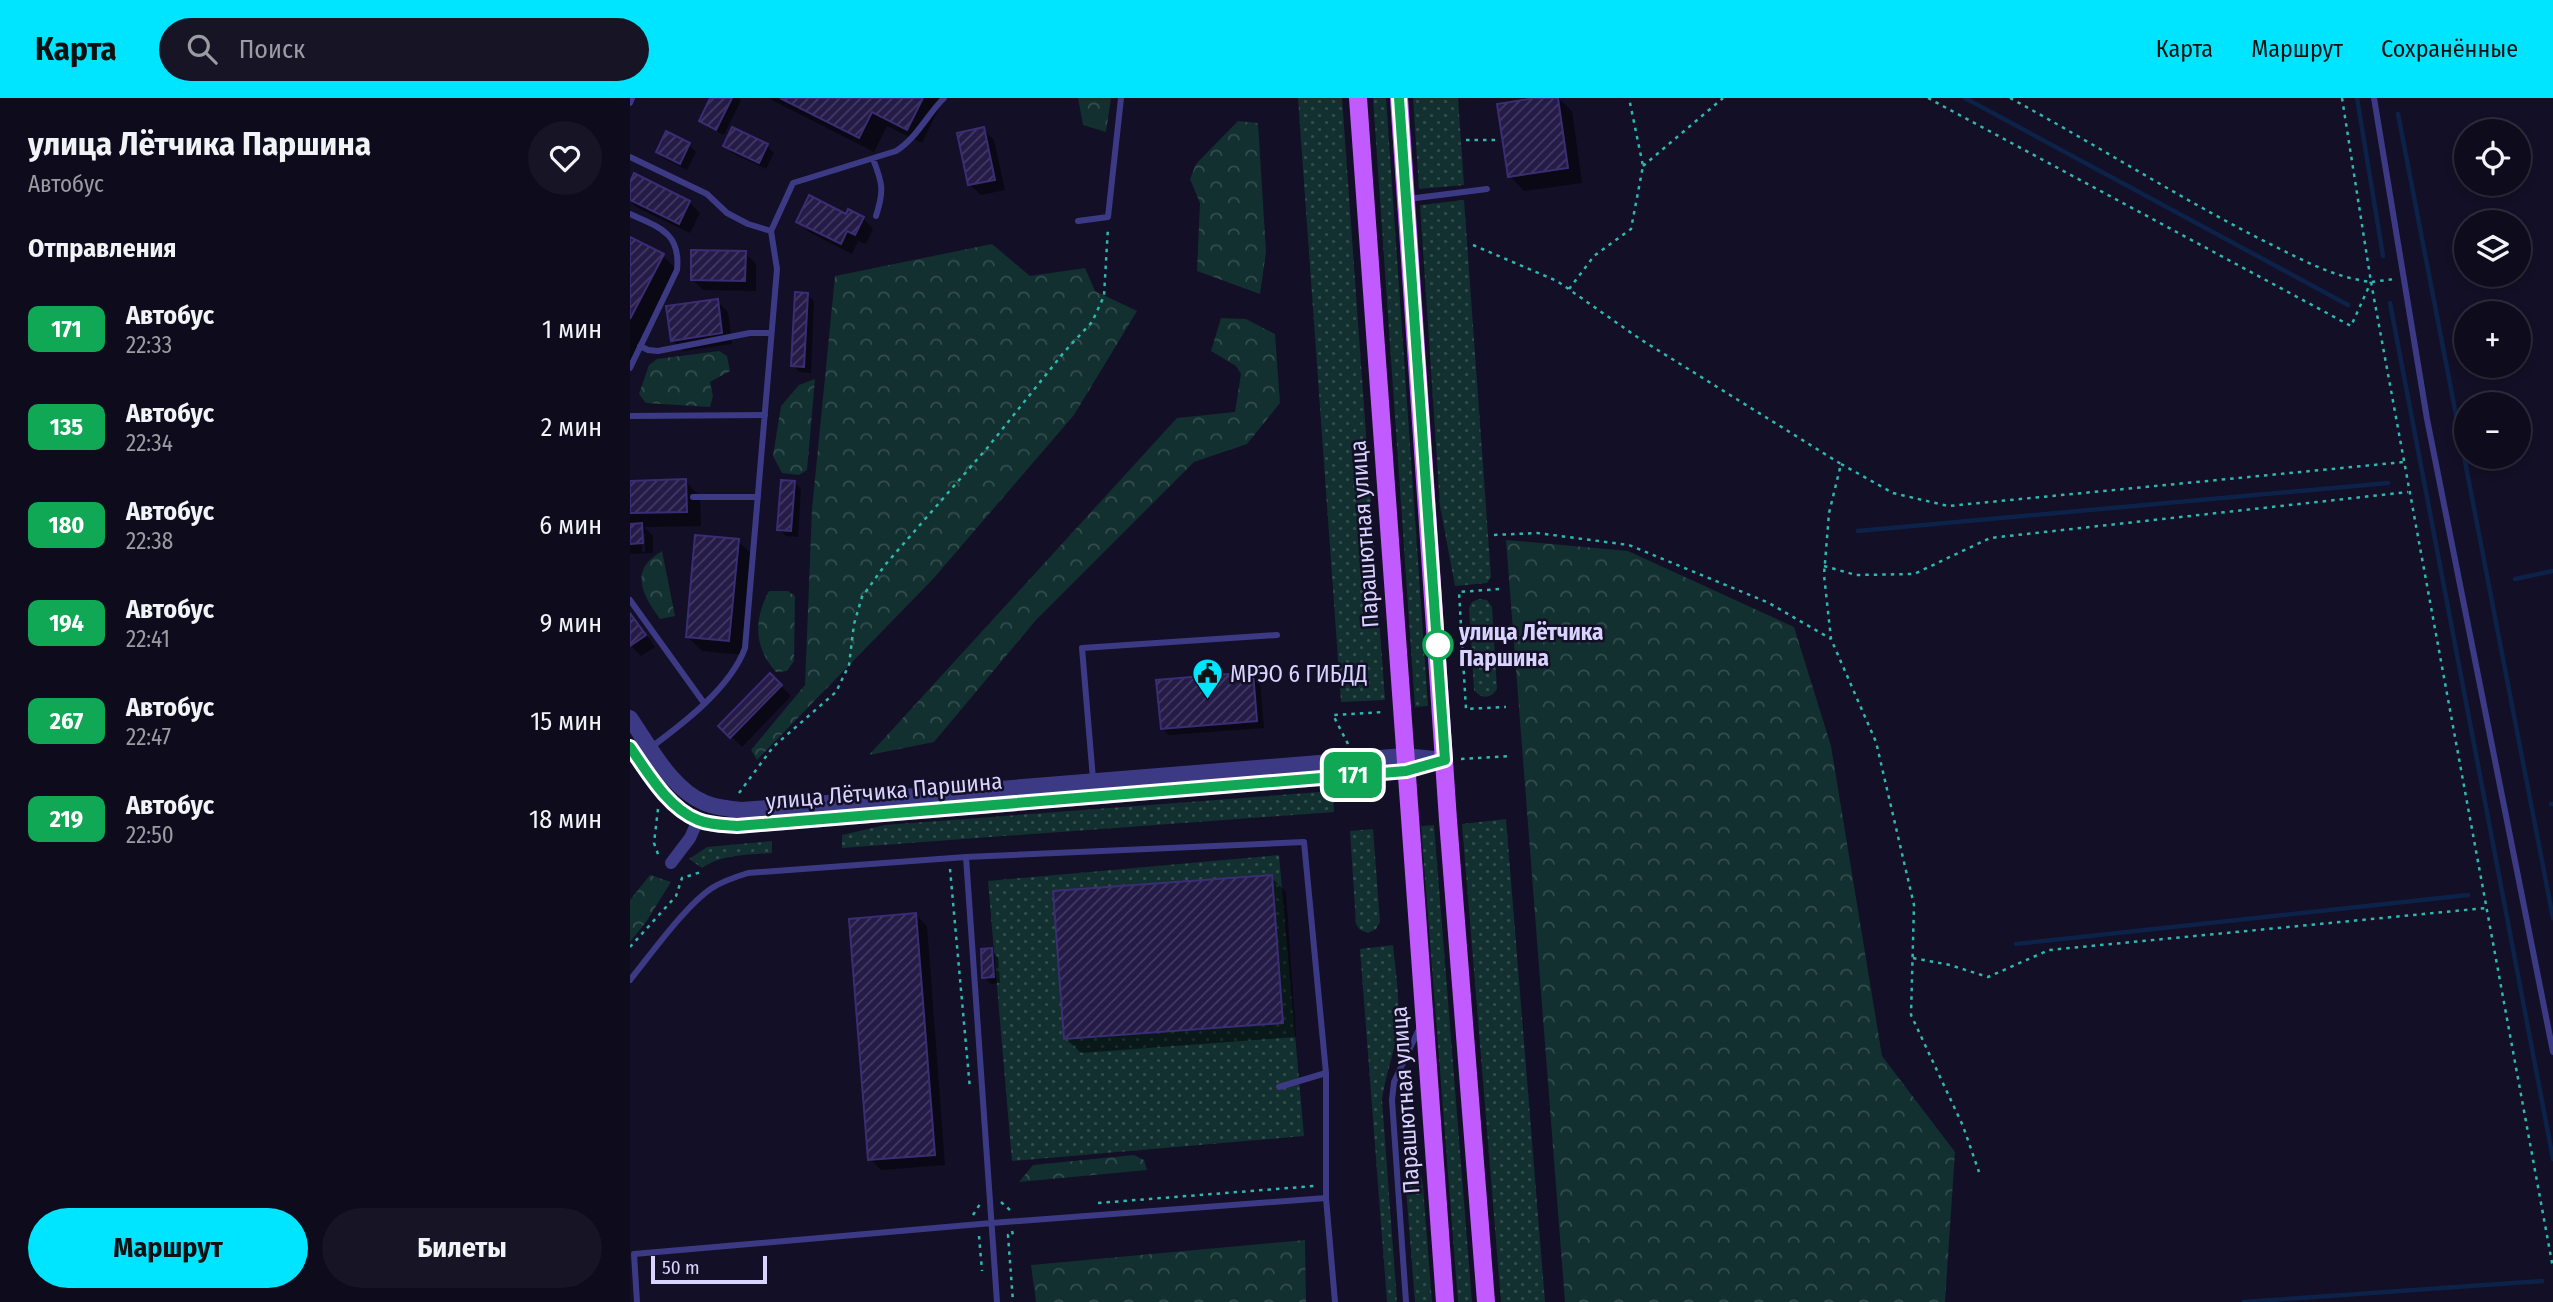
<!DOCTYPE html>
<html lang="ru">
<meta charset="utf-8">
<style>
:root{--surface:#0e0b1c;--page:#171425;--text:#f1f3f6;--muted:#9b9ba3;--line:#2e2b3b;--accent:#00e5ff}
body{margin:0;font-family:"Fira Sans Condensed",sans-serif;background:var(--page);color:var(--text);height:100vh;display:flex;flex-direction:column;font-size:26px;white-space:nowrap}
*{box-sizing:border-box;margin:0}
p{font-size:23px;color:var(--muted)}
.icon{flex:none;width:38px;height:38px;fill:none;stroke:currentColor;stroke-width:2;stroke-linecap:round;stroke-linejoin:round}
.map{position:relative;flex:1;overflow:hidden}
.drawer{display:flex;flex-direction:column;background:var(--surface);width:630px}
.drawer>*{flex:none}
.badge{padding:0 14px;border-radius:10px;font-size:24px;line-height:46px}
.tools{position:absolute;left:1824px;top:21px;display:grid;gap:14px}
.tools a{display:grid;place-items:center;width:77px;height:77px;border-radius:50%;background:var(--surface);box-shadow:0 4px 10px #0003,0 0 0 2px var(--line);font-size:35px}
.scale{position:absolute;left:21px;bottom:18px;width:116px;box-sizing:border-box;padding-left:7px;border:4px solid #d9d4ff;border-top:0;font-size:19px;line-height:24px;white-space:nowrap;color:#d9d4ff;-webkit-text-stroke:5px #130f26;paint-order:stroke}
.map>.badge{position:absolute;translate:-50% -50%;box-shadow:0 0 0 4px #fff}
h2{padding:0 28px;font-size:26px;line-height:63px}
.round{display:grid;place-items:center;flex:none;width:74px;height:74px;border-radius:37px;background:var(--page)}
.summary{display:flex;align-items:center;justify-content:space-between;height:119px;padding:0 28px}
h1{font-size:33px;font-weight:700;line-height:52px}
.cta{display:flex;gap:14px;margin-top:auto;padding:14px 28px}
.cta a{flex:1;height:80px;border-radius:42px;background:var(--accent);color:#111;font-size:28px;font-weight:700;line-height:80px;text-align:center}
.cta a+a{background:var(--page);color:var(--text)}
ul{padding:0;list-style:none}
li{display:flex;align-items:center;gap:21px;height:98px;padding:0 28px}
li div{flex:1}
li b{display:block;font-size:26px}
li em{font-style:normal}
li .badge{min-width:77px;font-weight:700;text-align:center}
header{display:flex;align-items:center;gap:42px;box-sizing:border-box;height:98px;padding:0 35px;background:var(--accent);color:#111}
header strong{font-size:33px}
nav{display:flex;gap:38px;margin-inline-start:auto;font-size:24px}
.search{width:490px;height:63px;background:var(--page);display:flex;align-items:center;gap:18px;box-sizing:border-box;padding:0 24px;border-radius:38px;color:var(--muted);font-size:26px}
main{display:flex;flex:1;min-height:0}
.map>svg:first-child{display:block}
.grass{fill:url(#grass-dots)}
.forest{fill:url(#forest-crowns)}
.shadow{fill:#0007;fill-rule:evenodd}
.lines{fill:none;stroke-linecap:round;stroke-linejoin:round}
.stream{stroke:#0c2248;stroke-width:4.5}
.building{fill:url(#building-hatch);stroke:#3b2d73;stroke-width:2}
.path{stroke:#2fb8b0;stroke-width:2.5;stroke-dasharray:3.5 5;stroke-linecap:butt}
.service{stroke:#3d3a85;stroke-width:6}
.minor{stroke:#3d3a85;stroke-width:12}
.tertiary{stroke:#3d3a85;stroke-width:16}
.primary{stroke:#c25bff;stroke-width:18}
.line-casing{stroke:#fff;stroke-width:16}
.line{stroke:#10a855;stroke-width:10}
.stop-dot{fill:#fff;stroke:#10a855;stroke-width:3.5}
.labels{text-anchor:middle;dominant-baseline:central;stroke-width:5;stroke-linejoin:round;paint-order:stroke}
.street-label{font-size:23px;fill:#d9d4ff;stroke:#130f26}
.stop-label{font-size:23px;font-weight:bold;fill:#d9d4ff;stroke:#130f26;text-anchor:start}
.poi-label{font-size:23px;fill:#d9d4ff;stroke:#130f26;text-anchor:start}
</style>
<header>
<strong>Карта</strong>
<div class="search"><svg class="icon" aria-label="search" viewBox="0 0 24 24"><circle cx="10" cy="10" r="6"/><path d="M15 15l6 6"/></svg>Поиск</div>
<nav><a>Карта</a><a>Маршрут</a><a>Сохранённые</a></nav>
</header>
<main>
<section class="drawer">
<div class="summary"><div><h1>улица Лётчика Паршина</h1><p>Автобус</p></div><a class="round"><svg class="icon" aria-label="heart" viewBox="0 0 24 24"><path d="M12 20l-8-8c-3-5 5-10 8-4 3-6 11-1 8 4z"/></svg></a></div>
<h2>Отправления</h2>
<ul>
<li><span class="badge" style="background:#10a855;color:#fff">171</span><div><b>Автобус</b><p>22:33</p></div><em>1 мин</em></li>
<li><span class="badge" style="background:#10a855;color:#fff">135</span><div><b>Автобус</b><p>22:34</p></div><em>2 мин</em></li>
<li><span class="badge" style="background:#10a855;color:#fff">180</span><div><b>Автобус</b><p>22:38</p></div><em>6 мин</em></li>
<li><span class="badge" style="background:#10a855;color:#fff">194</span><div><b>Автобус</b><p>22:41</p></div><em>9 мин</em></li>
<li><span class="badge" style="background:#10a855;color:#fff">267</span><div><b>Автобус</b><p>22:47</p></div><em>15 мин</em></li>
<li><span class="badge" style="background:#10a855;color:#fff">219</span><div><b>Автобус</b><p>22:50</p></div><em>18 мин</em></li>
</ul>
<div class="cta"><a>Маршрут</a><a>Билеты</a></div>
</section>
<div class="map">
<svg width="1923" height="1204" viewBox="0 0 1923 1204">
<defs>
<pattern id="grass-dots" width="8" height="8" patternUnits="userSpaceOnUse" patternTransform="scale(1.75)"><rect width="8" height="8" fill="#12302f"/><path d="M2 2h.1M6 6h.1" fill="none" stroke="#344d4e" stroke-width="1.8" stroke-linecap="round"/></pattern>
<pattern id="forest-crowns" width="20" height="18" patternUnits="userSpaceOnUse" patternTransform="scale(1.75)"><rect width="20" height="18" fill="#12302f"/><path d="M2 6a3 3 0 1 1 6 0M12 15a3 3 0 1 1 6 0" fill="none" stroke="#344d4e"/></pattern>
<pattern id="building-hatch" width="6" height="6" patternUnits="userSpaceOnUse" patternTransform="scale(1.75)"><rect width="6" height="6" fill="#241b47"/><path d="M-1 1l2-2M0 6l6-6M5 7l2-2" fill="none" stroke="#433b63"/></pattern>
</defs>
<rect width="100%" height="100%" fill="#130f26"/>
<!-- grass -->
<path class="grass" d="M668,0H712L755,602L711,604Z
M743,0H756L798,608L785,609Z
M783,0H828L834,87L789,91Z
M834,102L861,479L857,485L825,488L810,408L790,107Z
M849,501L857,502L862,509L867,591C861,601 851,601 844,592L839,510L842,504Z
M703,693L704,714L212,750V737L255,727Z
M876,721L915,1204H871L832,726Z
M804,727L842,1204H828L791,728Z
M743,731L750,824L746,831L738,835L730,832L726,826L720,733Z
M142,743V755C118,757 93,756 72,770L59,761L77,749Z
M649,757L674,1038L382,1063L358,783Z
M763,847C766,877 771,907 767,936C763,959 755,979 752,1002L767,1204H757L730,851Z
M771,989L775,990L793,1088L802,1204H785L769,1003Z"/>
<!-- forest -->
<path class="forest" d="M448,0H481L476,34L453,27Z
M608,23L628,25L636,154L630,196L567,173L570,105L560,81L566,66Z
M362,146L400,178L455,170L465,193L507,213L444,317L303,481L127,662L121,652L175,587L182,411L205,178Z
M591,220L616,221L645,236L650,305L617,346L564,364L406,522L304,644L239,657L547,320L605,314L611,276L606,268L581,253Z
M89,253L97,258L100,273L80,284L83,298L80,309L16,305L9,296L19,267L27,261Z
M185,281L177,372L169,377L152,375L143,358L151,308L169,287Z
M876,442L998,453L1164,529L1201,648L1252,958L1325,1054L1315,1204H935Z
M32,453L45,518L30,521C10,493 0,472 32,453Z
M139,493H158L165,498L164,563L157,573L146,574C123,549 124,521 139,493Z
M20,777L41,784L16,824L0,844V802Z
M504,1057L514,1062L517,1072L389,1084L403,1067Z
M675,1142L676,1204H406L401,1167Z"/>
<!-- shadow -->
<path class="shadow" d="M82,0H109L111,2L94,37L78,29L71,22Z
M138,0H314L292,45L257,28L244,54Z
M917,0H928L942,13L952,85L894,93L880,78Z
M103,31L137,48L144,55L136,71L102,55L95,48Z
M353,31L364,42L375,92L351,97L340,87Z
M37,36L59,47L66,54L57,72L35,61L28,54Z
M0,88L59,104L70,115L60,135L6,109L0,103Z
M217,118L233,120L243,131L236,146L228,143L222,156L179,134L168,123Z
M0,141L33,158L47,172L0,263Z
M115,155L126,166V193L73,192L62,181Z
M177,197L184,203L181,275L170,274L163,268Z
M87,203L98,214L102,246L53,253L42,242Z
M55,383L70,398L71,428L14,429L23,438V455L0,456V384ZM11,436H15V454H12Z
M164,384L171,391L168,439L156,438L149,431Z
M108,443L123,457L114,557L72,553L57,538Z
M0,513L25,549L11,558L0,547Z
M623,576L630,583L634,630L539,637L532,630Z
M140,577L161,598L112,649L91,628Z
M641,779L656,794L666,939L451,955L436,941Z
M286,817L297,828L315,1067L251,1072L240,1061Z
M361,852L368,859L370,885L361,886L354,879Z"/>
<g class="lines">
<!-- stream -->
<path class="stream" d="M1335,0L1718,207
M1727,0L1753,158
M1768,16L1923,820
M1760,205L1923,1061
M1228,433L1758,385
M1885,481L1923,473
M1921,706H1923
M1386,846L1838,797
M1614,1204L1912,1183"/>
</g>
<!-- building -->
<path class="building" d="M80,0H102L86,32L69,23Z
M150,0H293L277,32L242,14L229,40Z
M905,0H928L938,70L878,79L867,6Z
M102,29L138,46L129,65L93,48Z
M354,29L365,82L338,87L327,35Z
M36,33L60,45L50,66L26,54Z
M4,75L60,103L49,126L0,102V84Z
M179,97L216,116L218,111L234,119L225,137L217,133L211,146L166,124Z
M0,139L34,156L0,221Z
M61,152L116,153L115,183L61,182Z
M165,194L178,195L174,269L161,268Z
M88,201L92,235L41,243L36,208Z
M56,381L57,414L0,415V383Z
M151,382L165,383L161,433L147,432Z
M12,425L13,445L0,446V426Z
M65,437L109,441L99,543L56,539Z
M0,515L16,537L0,548Z
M623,574L627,623L531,631L526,582Z
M140,575L152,587L100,640L88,628Z
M642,777L653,925L434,941L423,793Z
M286,815L305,1057L238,1062L219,821Z
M362,850L364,879L352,880L351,851Z"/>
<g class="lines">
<!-- path -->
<path class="path" d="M1298,0L1721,228L1741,184
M1380,0C1465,46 1546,98 1632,142C1667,159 1701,179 1741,184
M1712,0L1741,184L1765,181
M836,42H866
M1013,68L1093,0
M843,147L927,183L1010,241L1211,366L1199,415L1194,477L1201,541L1246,644L1284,807L1281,917L1333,1028L1349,1074
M1741,184L1923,1170
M939,191L964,158L1001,131L1013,68L999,0
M1211,366L1263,395L1318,408L1774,364
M864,437L907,435L999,447L1139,505L1201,541
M1194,468L1226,477L1284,476L1360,440L1778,394
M869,491L829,494L836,611L876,609
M718,646L703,617L753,614
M831,661L880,658
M109,695L143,649L206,594L219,567L224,526L232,499L255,467L358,349L435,253L462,224L474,198L478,129
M28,711L24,745L29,759
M320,771L340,991
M0,849L46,798L52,780L71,774
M1283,860L1320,867L1358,879L1419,852L1856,810
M371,1104L381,1113
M468,1105L684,1088
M343,1117L350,1106
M382,1133L383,1137H378L383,1204
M349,1138L352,1173"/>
<!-- service -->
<path class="service" d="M1744,0L1797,321L1923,954
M0,5L2,0
M0,59L77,96L97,115L118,126L141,133
M243,61C253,86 254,93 246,118
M778,101L857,91
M0,116C29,129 51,135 47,172L0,270
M448,123L478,119L491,0
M10,248L18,252L28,253L120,235H141
M0,318L135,317
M63,399H128
M0,502L74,605
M20,650C54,625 101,589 115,550L147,171L141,133L163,85L266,53C286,41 297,17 314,0
M463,681L452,550L647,537
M336,759L367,1204
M0,882C21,856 56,807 82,790C93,783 105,779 118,775L336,759L674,744L696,975V1100L705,1204
M649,989L696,975
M7,1204L4,1156L362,1125L696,1100
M776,1204L762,1002L764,984L790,929"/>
<!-- minor -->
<path class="minor" d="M41,765L60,740L68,722"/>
<!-- tertiary -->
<path class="tertiary" d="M0,620C20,649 41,691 75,705C87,710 100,711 112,712L774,658L815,662
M0,649C18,675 38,710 68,722C80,727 94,727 107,728L776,673L789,669"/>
<!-- primary -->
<path class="primary" d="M728,0L815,1204
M769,0L818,722L856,1204"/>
</g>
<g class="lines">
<defs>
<path id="line" d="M0,649C18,675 38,710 68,722C80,727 94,727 107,728L776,673L815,662L769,0"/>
</defs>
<!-- line casing -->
<use href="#line" class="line-casing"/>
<!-- line -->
<use href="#line" class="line"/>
</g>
<!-- icons -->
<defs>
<symbol id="civic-pin" viewBox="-11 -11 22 30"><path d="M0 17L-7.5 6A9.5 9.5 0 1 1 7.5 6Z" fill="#00e5ff" stroke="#130f26"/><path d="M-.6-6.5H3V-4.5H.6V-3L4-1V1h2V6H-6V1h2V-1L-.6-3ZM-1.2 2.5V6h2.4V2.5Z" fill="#111"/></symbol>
</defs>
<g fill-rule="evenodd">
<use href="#civic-pin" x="560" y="558" width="35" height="47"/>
</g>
<!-- markers -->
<circle class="stop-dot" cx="808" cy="547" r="14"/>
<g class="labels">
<!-- street labels -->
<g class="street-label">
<text transform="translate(734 436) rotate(-94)">Парашютная улица</text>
<text transform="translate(254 693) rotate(-5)">улица Лётчика Паршина</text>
<text transform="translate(775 1002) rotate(-94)">Парашютная улица</text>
</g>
<!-- stop labels -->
<g class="stop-label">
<text x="829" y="534">улица Лётчика<tspan x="829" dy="26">Паршина</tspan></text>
</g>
<!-- poi labels -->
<g class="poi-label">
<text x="600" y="576">МРЭО 6 ГИБДД</text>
</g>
</g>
</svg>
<div class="tools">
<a><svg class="icon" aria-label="locate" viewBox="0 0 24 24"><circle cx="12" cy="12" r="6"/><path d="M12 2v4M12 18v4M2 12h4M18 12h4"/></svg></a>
<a><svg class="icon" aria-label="layers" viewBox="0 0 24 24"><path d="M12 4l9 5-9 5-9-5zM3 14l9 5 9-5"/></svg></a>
<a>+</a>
<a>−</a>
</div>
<div class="scale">50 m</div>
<b class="badge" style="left:723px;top:677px;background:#10a855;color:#fff">171</b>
</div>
</main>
